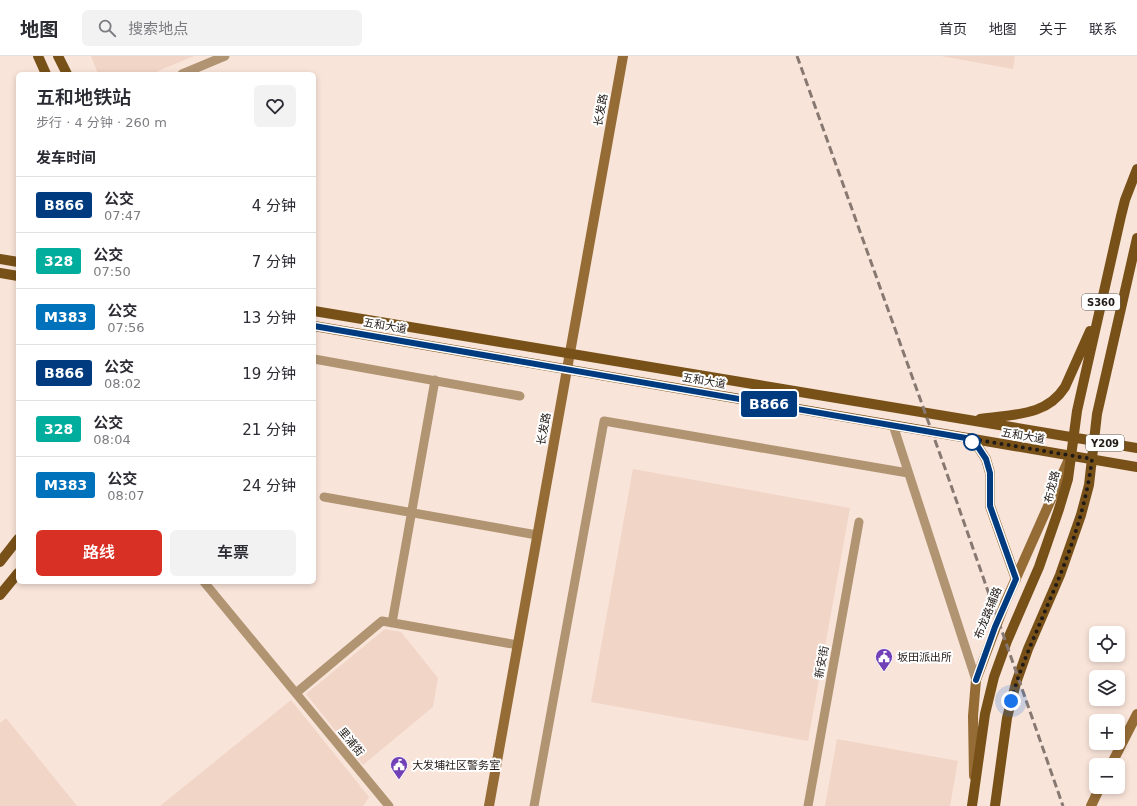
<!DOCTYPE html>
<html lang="zh">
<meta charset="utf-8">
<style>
:root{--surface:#fff;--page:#f2f2f3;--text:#2b2b33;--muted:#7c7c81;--line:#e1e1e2;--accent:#d93025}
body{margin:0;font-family:"DejaVu Sans","Noto Sans SC",sans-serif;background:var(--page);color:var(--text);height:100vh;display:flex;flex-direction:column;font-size:15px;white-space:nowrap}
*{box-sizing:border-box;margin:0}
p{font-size:13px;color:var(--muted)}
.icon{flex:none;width:22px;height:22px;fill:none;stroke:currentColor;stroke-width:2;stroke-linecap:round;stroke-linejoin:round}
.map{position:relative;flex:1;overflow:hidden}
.drawer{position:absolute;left:16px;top:16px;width:300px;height:512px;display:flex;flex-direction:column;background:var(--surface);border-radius:6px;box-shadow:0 2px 6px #0003}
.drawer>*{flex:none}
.badge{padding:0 8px;border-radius:3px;font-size:14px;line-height:26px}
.buttons{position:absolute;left:1089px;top:570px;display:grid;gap:8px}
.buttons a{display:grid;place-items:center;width:36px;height:36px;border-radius:6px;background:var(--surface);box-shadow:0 2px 6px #0003;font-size:20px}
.you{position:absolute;width:20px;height:20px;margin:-10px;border:3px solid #fff;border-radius:50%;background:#1a73e8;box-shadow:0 0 0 6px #1a73e833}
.map>.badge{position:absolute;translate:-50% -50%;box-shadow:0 0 0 2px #fff}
h2{padding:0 20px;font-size:15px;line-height:36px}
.round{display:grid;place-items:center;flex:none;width:42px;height:42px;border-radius:6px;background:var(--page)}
.headline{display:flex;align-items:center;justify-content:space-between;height:68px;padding:0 20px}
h1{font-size:19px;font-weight:600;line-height:30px}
.action{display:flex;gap:8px;margin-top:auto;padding:8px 20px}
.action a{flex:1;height:46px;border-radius:6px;background:var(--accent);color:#fff;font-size:16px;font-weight:600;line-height:46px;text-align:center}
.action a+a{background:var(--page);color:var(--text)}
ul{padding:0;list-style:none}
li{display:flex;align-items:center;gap:12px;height:56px;padding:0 20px;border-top:1px solid var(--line)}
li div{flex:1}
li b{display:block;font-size:15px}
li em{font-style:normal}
li .badge{min-width:44px;font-weight:700;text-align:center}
header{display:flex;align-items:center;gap:24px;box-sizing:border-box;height:56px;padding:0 20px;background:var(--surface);border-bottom:1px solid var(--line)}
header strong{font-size:19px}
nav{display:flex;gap:22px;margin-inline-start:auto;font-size:14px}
.search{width:280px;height:36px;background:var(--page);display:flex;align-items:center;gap:10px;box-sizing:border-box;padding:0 14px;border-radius:6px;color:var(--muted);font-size:15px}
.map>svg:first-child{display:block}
.built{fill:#f1d5c7}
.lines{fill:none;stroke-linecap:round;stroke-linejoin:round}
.street{stroke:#b19573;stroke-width:9}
.secondary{stroke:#956c36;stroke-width:10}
.primary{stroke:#785118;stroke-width:10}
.rail{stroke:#877972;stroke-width:3;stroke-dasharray:8 4;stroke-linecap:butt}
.line-casing{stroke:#fff;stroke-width:9}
.line{stroke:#003b80;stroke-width:6}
.walk{stroke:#211a16;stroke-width:4;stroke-dasharray:0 7.2}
.stop-dot{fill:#fff;stroke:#003b80;stroke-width:2}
.labels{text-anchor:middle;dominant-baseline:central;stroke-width:4;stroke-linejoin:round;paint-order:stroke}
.shield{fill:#fff;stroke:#645f5c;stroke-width:1}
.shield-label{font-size:10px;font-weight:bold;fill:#211a16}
.street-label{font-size:11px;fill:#211a16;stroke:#fff}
.poi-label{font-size:11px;fill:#211a16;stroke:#fff;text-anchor:start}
</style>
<header>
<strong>地图</strong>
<div class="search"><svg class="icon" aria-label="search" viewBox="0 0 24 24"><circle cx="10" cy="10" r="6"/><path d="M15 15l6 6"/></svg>搜索地点</div>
<nav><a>首页</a><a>地图</a><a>关于</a><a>联系</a></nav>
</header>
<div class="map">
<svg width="1137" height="750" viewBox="0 0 1137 750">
<rect width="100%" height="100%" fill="#f9e4d9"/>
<!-- built -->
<path class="built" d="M91,0H194L151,18H98Z
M941,0H1015L1013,13Z
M633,413L850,452L808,685L591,646Z
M385,573L401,576L438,622L433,651L363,709L306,638Z
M291,644L369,741L363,750H160Z
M6,662L77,750H0V667Z
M837,683L958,705L950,750H825Z"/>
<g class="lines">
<!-- street -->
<path class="street" d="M182,18L225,0
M314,303L520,340
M893,369L976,624
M324,441L537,479
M204,526L389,750
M392,567L435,324
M296,637L382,565L518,589
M534,750L604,365L908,417
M808,750L859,466"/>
<!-- secondary -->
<path class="secondary" d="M966,382L978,391L986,403L990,417V450L1016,523
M1111,709L1137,658
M974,720L973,660L976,624L1005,547L1069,403
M489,750L623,0
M1091,750L1100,731"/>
<!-- primary -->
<path class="primary" d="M38,0L46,18
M58,0L67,18
M0,203L18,206
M0,217L18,220
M314,255L1137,392
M314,270L1137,411
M980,363C1012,358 1046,361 1065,331L1090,275
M0,506L18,483
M0,539L18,517
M972,750L985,658L994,621L1007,585L1039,511L1059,453L1068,423L1077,355L1121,160L1125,144L1137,113
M995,750L1007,662L1016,627L1028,593L1060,519L1081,459L1089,429L1097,358L1137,182"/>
<!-- rail -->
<path class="rail" d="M797,0L946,415L1063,750"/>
</g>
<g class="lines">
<defs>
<path id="line" d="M314,270L966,382L978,391L986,403L990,417V450L1016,523L995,571L976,624"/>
</defs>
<!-- line casing -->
<use href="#line" class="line-casing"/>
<!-- line -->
<use href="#line" class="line"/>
<!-- walk -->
<path class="walk" d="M972,386L966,382L1092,403C1086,453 1068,502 1048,548C1035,580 1020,611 1011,645"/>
</g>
<!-- icons -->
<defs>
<symbol id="civic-pin" viewBox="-11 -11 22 30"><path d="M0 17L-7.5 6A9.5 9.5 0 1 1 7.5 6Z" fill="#7140b7" stroke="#fff"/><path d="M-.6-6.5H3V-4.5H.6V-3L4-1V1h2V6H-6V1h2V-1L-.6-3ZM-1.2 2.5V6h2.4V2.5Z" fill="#fff"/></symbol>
</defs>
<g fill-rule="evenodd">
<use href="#civic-pin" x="874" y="591" width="20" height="27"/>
<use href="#civic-pin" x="389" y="699" width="20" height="27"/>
</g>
<!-- markers -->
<circle class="stop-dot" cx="972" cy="386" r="8"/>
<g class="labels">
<!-- shield labels -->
<g class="shield">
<rect x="1082" y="238" width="38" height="16" rx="3"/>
<rect x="1086" y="379" width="38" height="16" rx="3"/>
</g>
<g class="shield-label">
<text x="1101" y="246">S360</text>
<text x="1105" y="387">Y209</text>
</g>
<!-- street labels -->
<g class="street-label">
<text transform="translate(601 54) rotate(-80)">长发路</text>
<text transform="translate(385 270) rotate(10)">五和大道</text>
<text transform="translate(704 325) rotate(10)">五和大道</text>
<text transform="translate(544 373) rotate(-80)">长发路</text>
<text transform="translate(1023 380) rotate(10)">五和大道</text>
<text transform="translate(1052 431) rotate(-76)">布龙路</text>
<text transform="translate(988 557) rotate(-68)">布龙路辅路</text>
<text transform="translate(822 606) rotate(-80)">新安街</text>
<text transform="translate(351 686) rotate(50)">里浦街</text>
</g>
<!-- poi labels -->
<g class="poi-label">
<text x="897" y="601">坂田派出所</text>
<text x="412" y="709">大发埔社区警务室</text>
</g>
</g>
</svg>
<div class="buttons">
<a><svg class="icon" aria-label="locate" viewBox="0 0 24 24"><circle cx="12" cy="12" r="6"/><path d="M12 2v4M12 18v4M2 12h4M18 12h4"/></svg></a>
<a><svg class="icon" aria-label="layers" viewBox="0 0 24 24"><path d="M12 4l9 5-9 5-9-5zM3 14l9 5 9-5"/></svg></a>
<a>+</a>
<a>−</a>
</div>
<div class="you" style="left:1011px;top:645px"></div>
<b class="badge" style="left:769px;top:348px;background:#003b80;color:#fff">B866</b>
<section class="drawer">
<div class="headline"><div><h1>五和地铁站</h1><p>步行 · 4 分钟 · 260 m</p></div><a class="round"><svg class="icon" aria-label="heart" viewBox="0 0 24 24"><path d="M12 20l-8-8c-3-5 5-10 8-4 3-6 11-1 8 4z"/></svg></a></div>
<h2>发车时间</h2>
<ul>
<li><span class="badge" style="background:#003b80;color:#fff">B866</span><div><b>公交</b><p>07:47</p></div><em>4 分钟</em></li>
<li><span class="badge" style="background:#01ad9c;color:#fff">328</span><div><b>公交</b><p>07:50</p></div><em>7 分钟</em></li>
<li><span class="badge" style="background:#0072bc;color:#fff">M383</span><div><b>公交</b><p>07:56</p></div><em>13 分钟</em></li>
<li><span class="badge" style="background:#003b80;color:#fff">B866</span><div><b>公交</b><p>08:02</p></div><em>19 分钟</em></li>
<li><span class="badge" style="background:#01ad9c;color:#fff">328</span><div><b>公交</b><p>08:04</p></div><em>21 分钟</em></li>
<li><span class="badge" style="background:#0072bc;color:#fff">M383</span><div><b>公交</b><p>08:07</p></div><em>24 分钟</em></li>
</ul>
<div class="action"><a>路线</a><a>车票</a></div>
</section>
</div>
